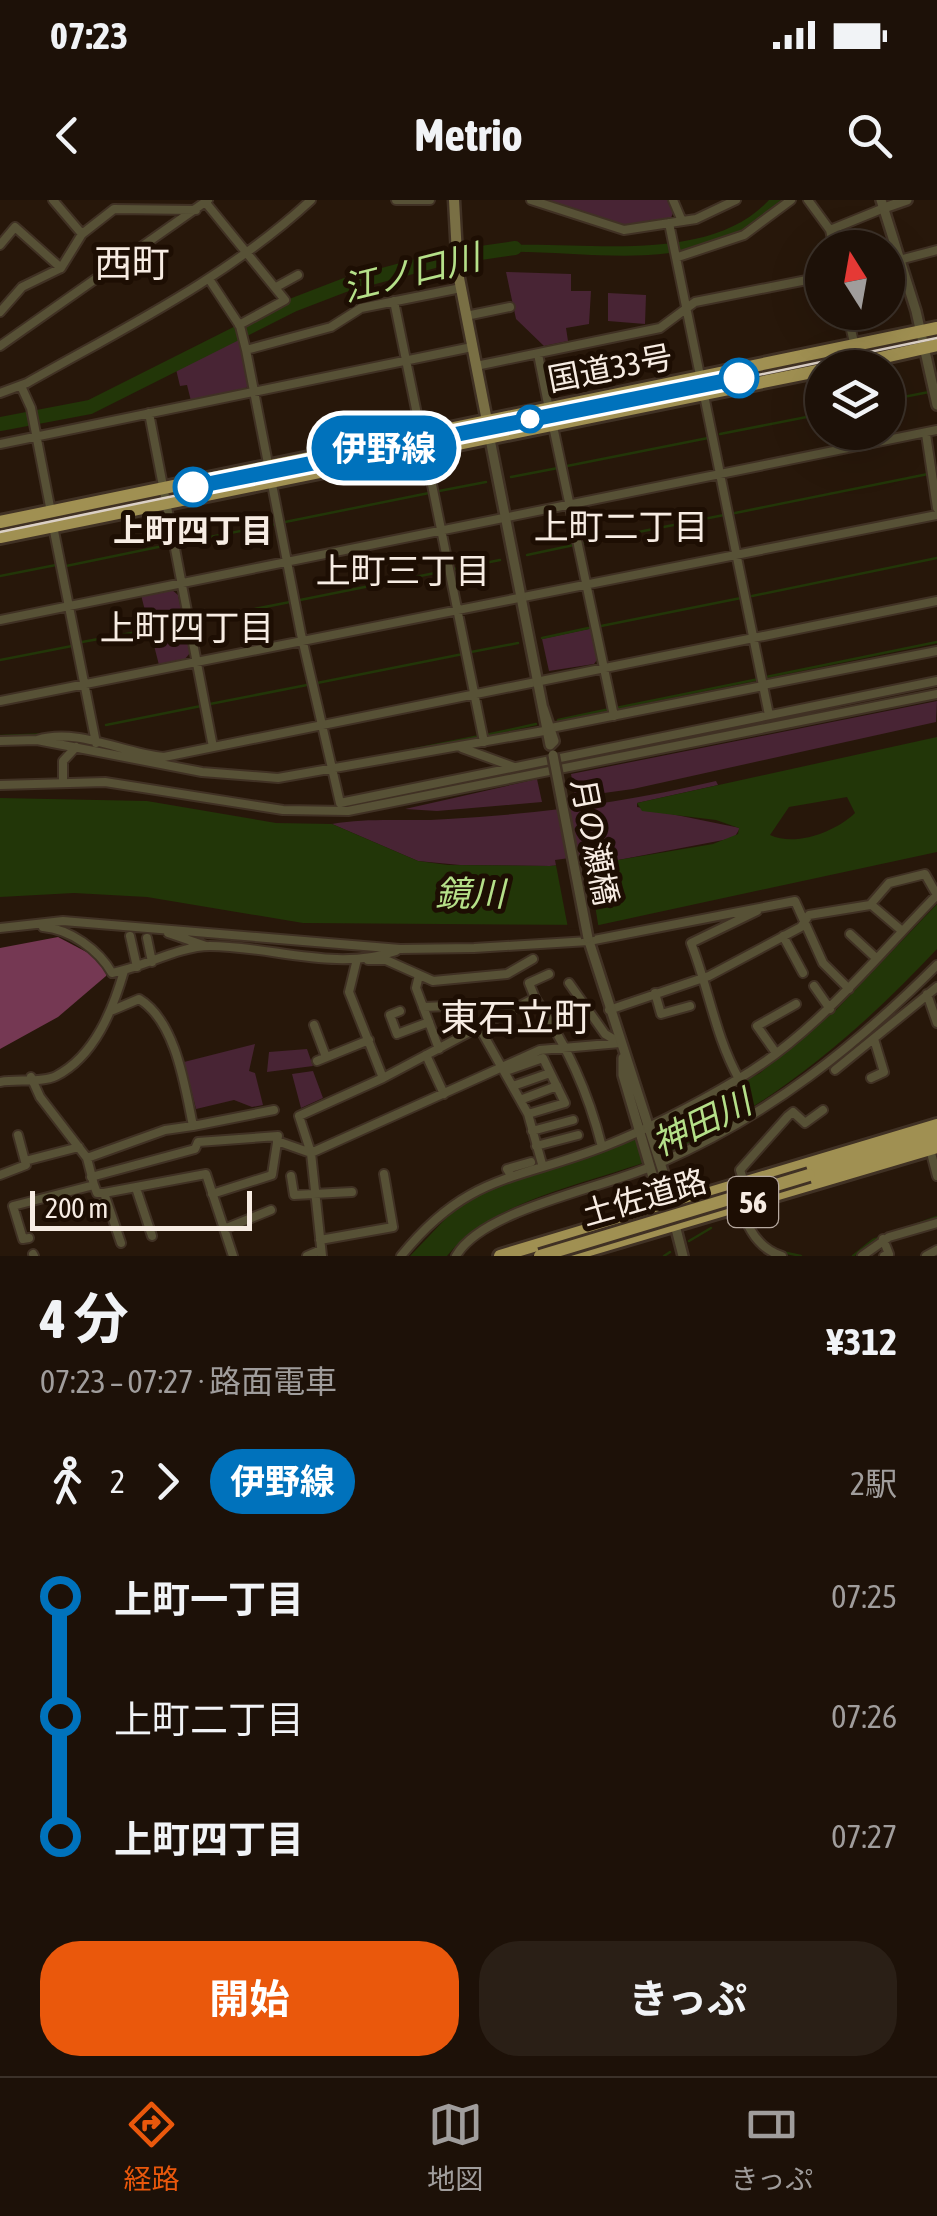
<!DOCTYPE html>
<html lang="ja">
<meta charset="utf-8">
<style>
:root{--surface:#1d1108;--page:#2a1f16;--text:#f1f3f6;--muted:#a09d9c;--line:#3b3129;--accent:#ea580c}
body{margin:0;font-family:"Asap Condensed","Noto Sans JP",sans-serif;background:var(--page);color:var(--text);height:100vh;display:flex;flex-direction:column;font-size:38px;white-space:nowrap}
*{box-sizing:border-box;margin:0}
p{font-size:32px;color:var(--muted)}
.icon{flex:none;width:55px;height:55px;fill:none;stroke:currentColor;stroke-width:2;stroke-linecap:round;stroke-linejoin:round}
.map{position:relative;height:1056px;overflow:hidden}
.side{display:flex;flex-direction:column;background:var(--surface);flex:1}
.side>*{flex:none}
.badge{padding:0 20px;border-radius:32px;font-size:35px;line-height:65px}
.needle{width:65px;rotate:349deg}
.fabs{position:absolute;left:805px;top:30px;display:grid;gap:20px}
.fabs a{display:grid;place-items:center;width:100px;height:100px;border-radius:50%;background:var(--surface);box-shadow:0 10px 40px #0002,0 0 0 2px var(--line);font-size:50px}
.scale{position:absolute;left:30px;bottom:25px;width:222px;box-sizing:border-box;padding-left:10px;border:5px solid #f7ece3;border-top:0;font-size:28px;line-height:35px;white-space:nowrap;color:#f7ece3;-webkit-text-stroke:8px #1d0e03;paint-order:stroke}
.map>.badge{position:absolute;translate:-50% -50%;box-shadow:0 0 0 5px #fff}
.legs{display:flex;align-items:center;gap:15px;height:110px;padding:0 40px;font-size:32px}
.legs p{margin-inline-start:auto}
.summary{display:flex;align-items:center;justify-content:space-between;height:170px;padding:0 40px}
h1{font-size:55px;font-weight:700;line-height:75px}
.cta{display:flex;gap:20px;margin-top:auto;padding:20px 40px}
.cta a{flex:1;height:115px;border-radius:40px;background:var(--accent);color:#fff;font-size:40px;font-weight:700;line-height:115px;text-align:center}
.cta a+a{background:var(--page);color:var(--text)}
ul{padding:0 40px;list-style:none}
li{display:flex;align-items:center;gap:35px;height:120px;font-size:38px}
li i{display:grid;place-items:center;width:15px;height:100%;margin:0 12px;background:currentColor}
li i::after{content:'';width:25px;height:25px;margin:-12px;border:8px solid;border-radius:50%;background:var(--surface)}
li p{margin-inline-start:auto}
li:first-child i{background:linear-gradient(#0000 50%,currentColor 0)}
li:last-child i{background:linear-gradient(currentColor 50%,#0000 0)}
.status{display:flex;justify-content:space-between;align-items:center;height:70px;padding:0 50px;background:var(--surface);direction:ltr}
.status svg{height:28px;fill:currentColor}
header{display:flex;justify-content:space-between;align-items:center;height:130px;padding:0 40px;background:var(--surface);font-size:45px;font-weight:700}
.dock{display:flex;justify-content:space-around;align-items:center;height:140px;border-top:2px solid var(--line);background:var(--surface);font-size:28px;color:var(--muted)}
.dock a{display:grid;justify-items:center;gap:5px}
.dock .active{color:var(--accent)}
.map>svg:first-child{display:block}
.green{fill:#482434}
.forest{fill:#753853}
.water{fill:#223608;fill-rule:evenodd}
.pier{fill:#27170a}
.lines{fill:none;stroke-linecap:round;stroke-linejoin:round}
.stream{stroke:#223608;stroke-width:2.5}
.river{stroke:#223608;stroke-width:14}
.minor-casing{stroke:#403124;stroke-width:12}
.tertiary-casing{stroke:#403124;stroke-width:14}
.secondary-casing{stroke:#403124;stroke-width:15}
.trunk-casing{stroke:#403124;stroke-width:18}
.minor{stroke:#575136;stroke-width:8}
.tertiary{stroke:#575136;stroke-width:9}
.secondary{stroke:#796f44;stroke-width:10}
.trunk{stroke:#a09052;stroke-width:12}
.tram{stroke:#dbd0c6;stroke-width:2.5}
.tertiary-bridge-casing{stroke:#403124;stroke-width:14;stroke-linecap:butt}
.trunk-bridge-casing{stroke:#403124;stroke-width:18;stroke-linecap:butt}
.tertiary-bridge{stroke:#575136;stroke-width:9}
.trunk-bridge{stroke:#a09052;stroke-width:12}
.line-1-casing{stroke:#fff;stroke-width:22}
.line-1{stroke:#0072bc;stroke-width:15}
.stop-1-dot{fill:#fff;stroke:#0072bc;stroke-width:5}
.labels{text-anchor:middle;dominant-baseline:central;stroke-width:10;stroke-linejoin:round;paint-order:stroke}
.shield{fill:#1d0e03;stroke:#b6a9a0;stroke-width:2.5}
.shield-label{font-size:30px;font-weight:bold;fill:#f7ece3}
.street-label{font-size:32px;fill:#f7ece3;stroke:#1d0e03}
.stop-label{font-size:32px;font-weight:bold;fill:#f7ece3;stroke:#1d0e03}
.water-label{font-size:35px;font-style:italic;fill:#b5e089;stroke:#1d0e03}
.neighbourhood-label{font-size:35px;fill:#f7ece3;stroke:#1d0e03}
.quarter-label{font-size:38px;fill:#f7ece3;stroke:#1d0e03}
</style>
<div class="status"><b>07:23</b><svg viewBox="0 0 49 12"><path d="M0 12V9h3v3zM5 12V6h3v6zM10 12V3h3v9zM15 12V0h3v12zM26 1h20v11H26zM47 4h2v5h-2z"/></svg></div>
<header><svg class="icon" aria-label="back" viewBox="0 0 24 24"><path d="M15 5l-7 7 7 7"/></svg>Metrio<svg class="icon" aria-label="search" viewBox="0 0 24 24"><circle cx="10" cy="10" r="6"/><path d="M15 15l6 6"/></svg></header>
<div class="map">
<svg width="937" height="1056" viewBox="0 0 937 1056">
<rect width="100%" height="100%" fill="#27170a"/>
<!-- green -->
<path class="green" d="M544,0H667L673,13L671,18L622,26Z
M506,72L571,74V91H591L589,124L566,128L568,141L544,146L516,119Z
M608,93L646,95L645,124L608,121Z
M241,137L249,184L244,191L191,201L187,185L180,186L175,165Z
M171,389L178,395L190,453L184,460L159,465L141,395Z
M593,428L599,457L594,464L549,471L542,439Z
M937,501L936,522L633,589L575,597L571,574Z
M537,579L542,602L437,611L405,609Z
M716,581L718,585L637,603V607L740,628L734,638L618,660L550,666L460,665L418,661L332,624C371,617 409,622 448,619C538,614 628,602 716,581Z
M255,844L249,871L255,873L263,905L252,907L234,900L196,909L184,862Z
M307,849L313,866L267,872L269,852Z
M313,871L323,898L301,908L292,874Z"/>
<!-- forest -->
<path class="forest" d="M58,737L96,757L107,771L106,776L58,817L0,849V748Z"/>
<!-- water -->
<path class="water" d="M769,0H781C765,13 749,28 730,36C660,70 572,49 498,52L499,46L511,45C590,42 710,64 769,0Z
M937,537V652L599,725L303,723L147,697L74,693L0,697V598L147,601L276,623L332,624L418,661L448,665L550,666L618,660L713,644L738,634L739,628L716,620L642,611L637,603ZM847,597L855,613C835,632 796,647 770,635L789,607Z
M937,704V749C863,828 789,891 693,942C617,982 499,990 447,1056H410L450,1014L495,985L591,956L662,926L760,873L836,810Z"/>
<!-- pier -->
<path class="pier" d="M584,656L592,687L599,730L568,728L555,660Z"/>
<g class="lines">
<!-- stream -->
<path class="stream" d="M888,200L929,192
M720,234L822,214
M567,266L708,238
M511,277L558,268
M439,291L486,282
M735,313L928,274
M471,321L492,316
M285,322L429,293
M179,343L276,324
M583,343L724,315
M527,355L574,345
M293,357L399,335
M66,366L168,345
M454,369L500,360
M0,376L56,365
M752,396L937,358
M300,400L445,371
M75,401L107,394
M0,416L23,412
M194,421L290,402
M601,426L741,398
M542,438L593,427
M82,442L148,430
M471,452L518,443
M0,460L72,446
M766,477L937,442
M317,483L463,454
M210,504L307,485
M616,508L759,479
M558,520L610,509
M106,525L201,506
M486,535L536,524
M0,536L53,534
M380,556L480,536
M689,1041L711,1028
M782,1052L801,1056
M664,1056L670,1052
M853,1056L873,1040L937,1017"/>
<!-- river -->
<path class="river" d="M0,224L90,207L293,105L345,85L446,58L515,48"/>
<defs>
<path id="minor" d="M53,0L82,34
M396,0H430
M531,0L624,30L696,19L736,0
M673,0L682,21
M808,0L830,30L834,48
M206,3L285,100L239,125
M669,23L769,515
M830,30L884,8
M0,45L15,27L61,68
M678,57L744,35L791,0
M888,63L937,50
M209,79L240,126L246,150L301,434L340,603L937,481
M278,86L298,75
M394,101L421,234
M0,112L22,87L61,68L82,34L114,9L196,10
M847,112L855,147
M466,116L510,107
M0,146L208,0
M246,150L331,127L361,108L461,88
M538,154L549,209
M476,166L660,128L695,102L822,77
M21,186L31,208L51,312
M0,193L27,183C126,127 228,77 311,0
M149,213L213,547
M553,226L614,516
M872,232L873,237
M926,234L937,308
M0,244L472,147
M425,250L484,542
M53,326L96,543
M0,420L937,230
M763,485L937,451
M0,501L937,315
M551,528L763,486
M37,540C78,527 124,554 164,557L937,401
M0,541L37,540L202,572L278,578L544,531
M462,548L514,567
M63,580V561L76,547
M0,585L105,582L283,610L348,611L937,494
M874,707L901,730
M43,727C70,729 99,750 112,773C144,767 179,746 210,746C271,746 336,772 396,751
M0,728L63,721L400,749L474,748L589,741L795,701L823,763L849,789
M168,733L206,746
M850,734L876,758
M130,736L137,767
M783,736L803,773
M147,738L152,762
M357,759L349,792L383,878L479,827L528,914L542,964
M368,760H386L433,781L507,774L533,759
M419,775L416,788L439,849
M569,783L605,834L620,843
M814,786L830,809
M655,793L661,814L690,806
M927,794L937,823
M535,798L529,783L549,774
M423,807L473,805
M400,811L390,815L397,834L429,822
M314,825L326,857
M479,827L535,798C567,846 588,891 602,947
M776,853L757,826L796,804
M426,855L444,894
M317,861L369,840
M835,870L937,787
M506,871L543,858L565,903L528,914
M871,878L884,872L874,839
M739,879C715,836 709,789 691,743L757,711
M0,882C16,879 42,883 56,876C95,856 113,809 124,771
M513,886L550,873
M520,900L557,886
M193,926L274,910
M532,931L573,920
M277,941L311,953L540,850L620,843
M536,946L578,935
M930,949L937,976
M87,958L165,930L193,926C185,887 176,821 139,799L113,810
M25,961L79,947
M662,962C769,915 854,848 937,765
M510,974L507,969L531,962
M0,975L26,965L18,935
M291,976L294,995L352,992
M91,977L195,949L198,942L278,936L272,975L212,994
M744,982L740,970L788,916L793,912L805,923L823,910
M94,985L97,993H104L121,1043
M136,988L152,1036
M104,993L206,974L233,1056
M741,1006C747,1028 759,1049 782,1056
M91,1007L106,1001
M224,1029L271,1010
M29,1038L23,1039L13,1006L94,985L87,958L40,897L31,877
M883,1039L889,1054L884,1056
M320,1040L393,1027L384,974
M33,1054L34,1056
M307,1056L321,1050
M322,1056L311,953L299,916L383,878
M401,1056C468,973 516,981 605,946C650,928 693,906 735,881C815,835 873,760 937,695L925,674L889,683L870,705L809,715L801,727L709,776L609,810
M456,1056C482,1010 599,989 650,967
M862,1056L889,1037L937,1023
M926,1056L937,1050"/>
<path id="tertiary" d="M881,0L916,111L937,205
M884,8L907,0
M490,239L550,545L554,541L543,508
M588,738L674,1006
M623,858V875L663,1011
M674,1021L683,1056"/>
<path id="secondary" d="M454,0L458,73L488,226"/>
<path id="trunk" d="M836,168L937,145
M0,322L937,128
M0,337L822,170
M809,975L937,936
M500,1056L937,925
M569,1056L937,947"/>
</defs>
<!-- minor casing -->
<use href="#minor" class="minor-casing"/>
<!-- tertiary casing -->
<use href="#tertiary" class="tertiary-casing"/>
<!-- secondary casing -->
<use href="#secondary" class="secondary-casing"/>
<!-- trunk casing -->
<use href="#trunk" class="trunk-casing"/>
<!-- minor -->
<use href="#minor" class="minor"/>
<!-- tertiary -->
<use href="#tertiary" class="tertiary"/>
<!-- secondary -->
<use href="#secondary" class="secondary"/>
<!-- trunk -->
<use href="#trunk" class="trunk"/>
<!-- tram -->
<path class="tram" d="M0,332L937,138"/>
<defs>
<path id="tertiary-bridge" d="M553,555L588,738"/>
<path id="trunk-bridge" d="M540,1056L809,975"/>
</defs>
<!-- tertiary-bridge casing -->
<use href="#tertiary-bridge" class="tertiary-bridge-casing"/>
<!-- trunk-bridge casing -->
<use href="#trunk-bridge" class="trunk-bridge-casing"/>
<!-- tertiary-bridge -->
<use href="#tertiary-bridge" class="tertiary-bridge"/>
<!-- trunk-bridge -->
<use href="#trunk-bridge" class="trunk-bridge"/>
</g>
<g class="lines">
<defs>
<path id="line-1" d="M193,287L739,178"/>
</defs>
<!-- line-1 casing -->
<use href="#line-1" class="line-1-casing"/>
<!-- line-1 -->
<use href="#line-1" class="line-1"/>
</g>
<!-- markers -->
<g class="stop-1-dot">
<circle cx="739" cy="178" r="18"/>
<circle cx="530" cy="219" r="12"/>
<circle cx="193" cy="287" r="18"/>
</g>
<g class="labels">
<!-- shield labels -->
<rect class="shield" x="728" y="977" width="50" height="50" rx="8"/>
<g class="shield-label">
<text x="753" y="1002">56</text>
</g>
<!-- street labels -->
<g class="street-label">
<text transform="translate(610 168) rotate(-11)">国道33号</text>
<text transform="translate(595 642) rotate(79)">月の瀬橋</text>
<text transform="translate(644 997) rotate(-16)">土佐道路</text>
</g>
<!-- stop labels -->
<g class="stop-label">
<text x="193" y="330">上町四丁目</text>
</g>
<!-- water labels -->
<g class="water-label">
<text transform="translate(411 72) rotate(-14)">江ノ口川</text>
<text x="470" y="693">鏡川</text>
<text transform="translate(701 922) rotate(-26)">神田川</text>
</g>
<!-- neighbourhood labels -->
<g class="neighbourhood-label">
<text x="621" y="326">上町二丁目</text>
<text x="403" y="370">上町三丁目</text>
<text x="187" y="427">上町四丁目</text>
</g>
<!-- quarter labels -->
<g class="quarter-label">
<text x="132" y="63">西町</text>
<text x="516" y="817">東石立町</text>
</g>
</g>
</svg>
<div class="fabs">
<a><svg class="needle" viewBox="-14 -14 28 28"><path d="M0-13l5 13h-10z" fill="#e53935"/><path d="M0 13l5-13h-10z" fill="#a09d9c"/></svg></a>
<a><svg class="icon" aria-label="layers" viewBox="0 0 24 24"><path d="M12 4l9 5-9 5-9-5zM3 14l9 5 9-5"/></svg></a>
</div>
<div class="scale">200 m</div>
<b class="badge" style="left:384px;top:248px;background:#0072bc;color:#fff">伊野線</b>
</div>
<section class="side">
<div class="summary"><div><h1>4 分</h1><p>07:23 – 07:27 · 路面電車</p></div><b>¥312</b></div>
<div class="legs"><svg class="icon" aria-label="walk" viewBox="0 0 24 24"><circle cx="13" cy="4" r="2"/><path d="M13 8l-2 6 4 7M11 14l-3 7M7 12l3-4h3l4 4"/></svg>2<svg class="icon" aria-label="forward" viewBox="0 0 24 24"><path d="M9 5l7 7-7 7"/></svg><b class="badge" style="background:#0072bc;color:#fff">伊野線</b><p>2駅</p></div>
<ul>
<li><i style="color:#0072bc"></i><b>上町一丁目</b><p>07:25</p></li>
<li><i style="color:#0072bc"></i><span>上町二丁目</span><p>07:26</p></li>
<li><i style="color:#0072bc"></i><b>上町四丁目</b><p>07:27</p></li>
</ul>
<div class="cta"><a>開始</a><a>きっぷ</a></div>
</section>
<nav class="dock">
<a class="active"><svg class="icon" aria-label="directions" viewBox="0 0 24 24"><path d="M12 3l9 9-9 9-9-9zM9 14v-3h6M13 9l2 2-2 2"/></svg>経路</a>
<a><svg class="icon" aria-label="map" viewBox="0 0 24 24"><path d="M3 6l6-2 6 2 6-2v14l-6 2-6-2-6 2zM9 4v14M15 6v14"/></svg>地図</a>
<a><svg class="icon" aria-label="tickets" viewBox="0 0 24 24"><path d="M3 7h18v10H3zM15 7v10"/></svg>きっぷ</a>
</nav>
